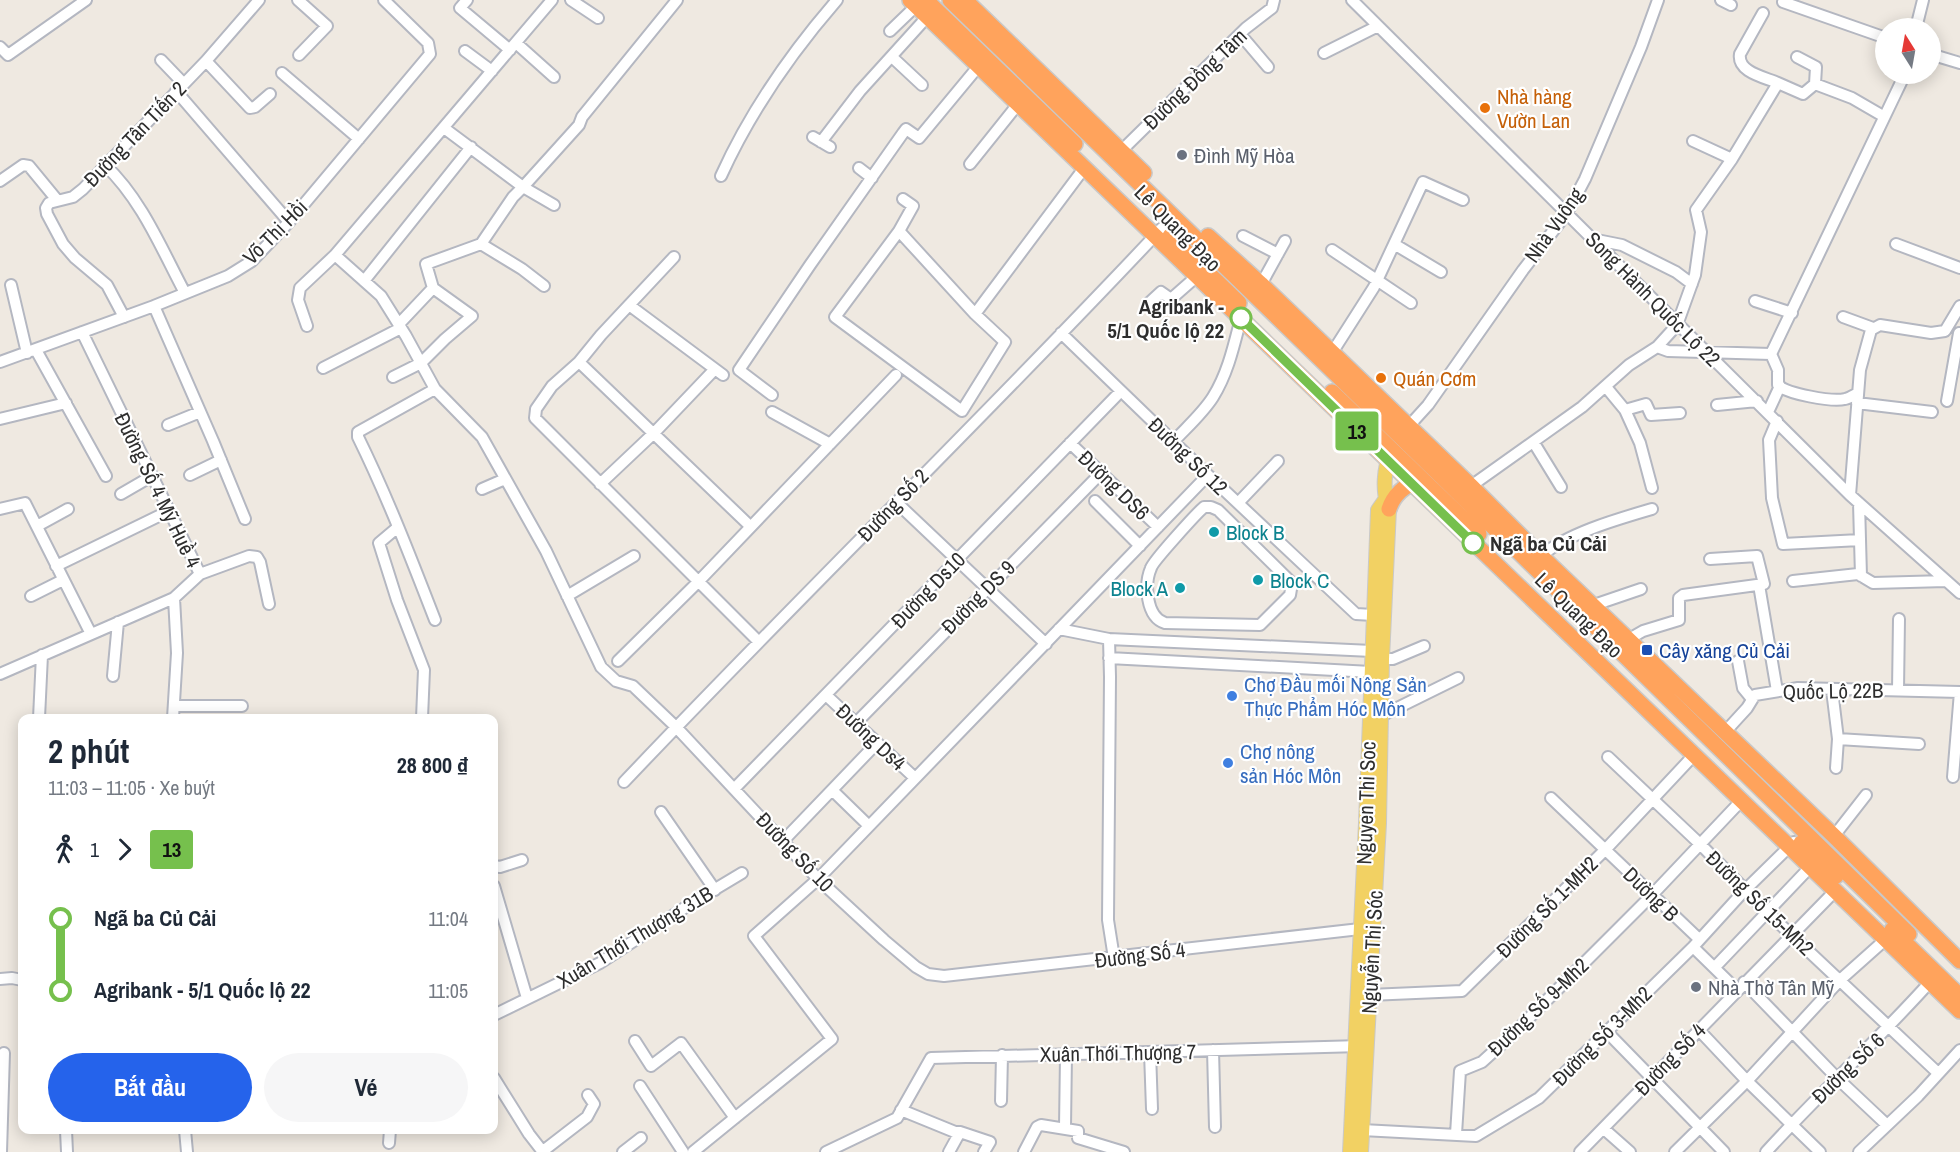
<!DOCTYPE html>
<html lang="vi">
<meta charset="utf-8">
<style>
:root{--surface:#fff;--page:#f6f6f7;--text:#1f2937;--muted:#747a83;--accent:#2563eb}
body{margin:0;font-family:"Archivo Narrow",sans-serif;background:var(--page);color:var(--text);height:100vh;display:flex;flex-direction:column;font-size:22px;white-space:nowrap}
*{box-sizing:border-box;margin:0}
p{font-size:20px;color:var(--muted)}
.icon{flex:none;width:33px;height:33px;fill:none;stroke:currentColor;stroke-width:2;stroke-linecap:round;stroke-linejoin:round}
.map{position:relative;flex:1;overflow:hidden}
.side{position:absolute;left:18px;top:714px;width:480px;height:420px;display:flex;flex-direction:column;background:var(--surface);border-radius:12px;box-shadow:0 3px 15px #0003}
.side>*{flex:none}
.badge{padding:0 12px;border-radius:4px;font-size:21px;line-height:39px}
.needle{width:39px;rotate:349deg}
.controls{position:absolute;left:1875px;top:18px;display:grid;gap:12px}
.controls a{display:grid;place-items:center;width:66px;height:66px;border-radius:50%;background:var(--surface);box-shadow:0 3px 15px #0003;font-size:30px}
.map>.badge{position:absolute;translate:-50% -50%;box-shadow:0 0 0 3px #fff}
.legs{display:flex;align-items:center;gap:9px;height:66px;padding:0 30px;font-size:20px}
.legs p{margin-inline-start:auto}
.summary{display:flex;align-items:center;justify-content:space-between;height:102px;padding:0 30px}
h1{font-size:33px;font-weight:700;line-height:45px}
.action{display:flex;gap:12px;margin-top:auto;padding:12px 30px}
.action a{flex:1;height:69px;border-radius:36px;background:var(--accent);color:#fff;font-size:24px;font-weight:700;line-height:69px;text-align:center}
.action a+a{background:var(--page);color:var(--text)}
ul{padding:0 30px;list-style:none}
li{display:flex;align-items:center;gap:21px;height:72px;font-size:22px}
li i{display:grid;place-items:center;width:9px;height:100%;margin:0 8px;background:currentColor}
li i::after{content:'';width:15px;height:15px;margin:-8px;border:4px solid;border-radius:50%;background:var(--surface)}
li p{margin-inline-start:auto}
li:first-child i{background:linear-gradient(#0000 50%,currentColor 0)}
li:last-child i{background:linear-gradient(currentColor 50%,#0000 0)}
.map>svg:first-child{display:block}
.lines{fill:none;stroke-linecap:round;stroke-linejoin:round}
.minor-casing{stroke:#b4b7c1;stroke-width:14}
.major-casing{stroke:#c9c9c9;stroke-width:16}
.highway-casing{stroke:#c9c9c9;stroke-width:18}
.minor{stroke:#fff;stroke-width:10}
.major{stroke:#f2d163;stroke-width:14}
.highway{stroke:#ffa35c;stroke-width:15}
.line-1-casing{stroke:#fff;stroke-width:14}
.line-1{stroke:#76c04d;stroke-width:9}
.food-dot{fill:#e8710a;stroke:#fff;stroke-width:2}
.worship-dot{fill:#6b7280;stroke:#fff;stroke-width:2}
.stop-1-dot{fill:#fff;stroke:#76c04d;stroke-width:3}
.culture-dot{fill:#0f9aa8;stroke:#fff;stroke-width:2}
.transit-dot{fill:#1a4fb4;stroke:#fff;stroke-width:2}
.shop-dot{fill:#3f7fe0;stroke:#fff;stroke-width:2}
.labels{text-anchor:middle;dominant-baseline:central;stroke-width:4.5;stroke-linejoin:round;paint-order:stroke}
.street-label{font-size:21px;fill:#2e2e2e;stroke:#fff}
.food-label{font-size:21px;fill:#c56008;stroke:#fff;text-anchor:start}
.worship-label{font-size:21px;fill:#5b616d;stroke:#fff;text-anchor:start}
.stop-label{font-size:21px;font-weight:bold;fill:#2e2e2e;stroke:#fff;text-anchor:end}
.culture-label{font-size:21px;fill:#0d838f;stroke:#fff;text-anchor:start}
.transit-label{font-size:21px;fill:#164399;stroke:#fff;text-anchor:start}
.shop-label{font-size:21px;fill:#366cbe;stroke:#fff;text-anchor:start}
</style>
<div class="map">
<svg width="1960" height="1152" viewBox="0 0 1960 1152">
<rect width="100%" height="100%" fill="#efe9e1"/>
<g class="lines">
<defs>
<path id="minor" d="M298,0L327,26L299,55
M467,0L460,8L510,50
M552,0L335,255L381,296L406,336L435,389L482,437L546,551L601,667L616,681L633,686L676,727L818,879L884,940L916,967L928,974L944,976L1360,929
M571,0L598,18
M1352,0L1850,495L1960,593
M1721,0L1731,5
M1783,2L1886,38
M1763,13L1740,54C1737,72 1764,77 1778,83
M1916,28L1923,0
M890,31L916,6
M1240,34L1268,67
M516,43L554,77
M0,47L8,55L86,0
M465,51L492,71
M1324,53L1378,26
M1930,54L1960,63
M892,57L922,85
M1797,57L1816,67L1815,84
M161,60L184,84
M206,61L250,108L255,107L270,94
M282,73L359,139
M176,91L289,222
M444,128L523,187L513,197L481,244L522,269L544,286
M813,137L830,147
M1693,141L1732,159
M821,142L860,91L927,17
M1117,155L1246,28L1272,8L1274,0
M970,164L1018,104
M105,165C142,200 162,250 185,293
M859,168L872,178
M721,176C750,112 791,53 837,0
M0,181L23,165L29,166L57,200
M554,205L523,187L579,125L582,117L677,0
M899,231L975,314L1005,342L962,411L835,317L899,231L913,206L903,199
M1243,236L1278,254
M1592,239L1622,245L1676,272L1692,284
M1394,244L1441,272
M1896,244L1960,268
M1332,250L1411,303
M674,257L601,335L579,362L552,386L536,409L535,418L759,642
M364,281L471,147
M11,285L27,353
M433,288L426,264L481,244
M1258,290L1285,241
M1755,301L1792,313
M1148,304L1161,292L1171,299L1196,277
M629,305L723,375
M154,306L213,441L245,519
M975,314L1085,167
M124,317L107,285L75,258L63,244L47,214L46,208L49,203L73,197L83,189L206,61L259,0
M1843,317L1873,328
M307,326L298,300L300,288L335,255
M1061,333L1208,475L1356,614L1373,615
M1657,347L1677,325L1695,275L1701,232L1696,210L1732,159L1778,83L1803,94L1815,84L1852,98L1883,116
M36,350L106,476
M1771,354L1905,74
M1771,354L1778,370V385C1787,394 1832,402 1845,399C1850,398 1854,395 1858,393
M1330,356L1374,287L1423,182L1463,200
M0,362L154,306L228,276L252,261L289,222L430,54L428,43L384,0
M579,362L750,526
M323,368L401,328
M393,377L421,363L445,339L472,316L433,288L399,324
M1606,387L1625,410L1646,404L1651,415L1680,413
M772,395L739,370L810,265L903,133L906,129L919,138L982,62
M1947,401L1959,333
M1857,403L1932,412
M1717,405L1757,401
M1625,410L1640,443L1652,488
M772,412L830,444
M1768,412L1780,386
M0,419L66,403
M1777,421L1769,440L1772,498L1783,544L1860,540
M168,425L200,412
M1408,427L1428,405L1523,270L1567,213L1585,179L1641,47L1658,0
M1173,442C1187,427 1203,413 1213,397C1228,373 1234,345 1241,318
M1070,443L1158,527
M1534,443L1561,487
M190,475L221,460
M600,484L654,433L715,369
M1471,486L1582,407L1629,365L1657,347L1668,351L1771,354
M482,489L505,479
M121,494L152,476
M1850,495L1860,370L1871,330L1880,325L1931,333L1945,331L1960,306
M1095,501L1140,546
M896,502L1046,644
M1238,503L1278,461
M1859,503L1861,576
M1204,507H1211L1218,510L1292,583L1290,595L1260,625L1165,623C1146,617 1144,584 1151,568C1153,561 1197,513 1204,507Z
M0,509L25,503L91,634
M37,526L68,509
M398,527L379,543L397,600L424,670L422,718
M1541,556C1568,533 1618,519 1652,509
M56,566L169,511
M200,574L249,556L257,557L260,562L269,604
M1793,581L1858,574L1873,583L1946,581
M1759,585L1777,691
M31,596L63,580
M567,596L634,556
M1594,605L1641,589
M435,620C411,558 387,496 358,437V432L435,389
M1059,629L1109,639L1372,651
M1109,639L1110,677L1108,920L1114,958
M1629,639L1643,631L1679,620V598L1683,595L1764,584L1757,556L1710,559
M1109,658L1371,672
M1382,659H1393L1424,646
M618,661L698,582L896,375
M1738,661L1743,688L1752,699
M0,674L174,598L200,574L82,332
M113,676L118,622
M1832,690L1838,739L1919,744
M1898,690L1899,619
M827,696L915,778
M174,706H242
M1381,716L1458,678
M39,718L42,655
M173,718L177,653L174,598
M856,723L1101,473
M1725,732L1747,708L1755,695L1798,688L1960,692
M1608,757L1700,844L1767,912L1938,1073
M1836,768L1838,739
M1953,777L1960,692
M624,782C801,595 986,416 1162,228
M734,789L1121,391
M832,790L869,826
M1551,798L1699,939
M661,812L715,890
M1834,836L1866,795
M783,841L877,743
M494,866L500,867L522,860
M494,886L527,998
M1693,947L1737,990
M1715,967L1814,863
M0,979L12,978L22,980
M1744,982L1837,1078L1887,1125
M1369,995L1462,991L1605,850L1694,755
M494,1015L600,963L692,903L742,873
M1698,1029L1747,1081L1820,1152
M1607,1032L1724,1152
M635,1041L651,1066L681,1043L735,1118
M1213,1050L1215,1127
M1150,1052L1152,1109
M494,1078L529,1134L543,1152
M640,1086L683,1152
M1001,1101L1002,1055
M901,1110L955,1132H960L990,1142L984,1152
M1065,1127L1066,1055
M1604,1129L1630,1152
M66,1130L67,1152
M185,1130L187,1152
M1362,1130L1476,1136L1539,1098L1693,947L1744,891L1794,842
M1456,1134L1460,1071L1482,1062L1514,1033L1652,895L1741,801
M389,1143L390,1130
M543,1151L587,1117L594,1104L588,1095
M1,1152L4,1053
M623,1152L641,1138
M693,1152L832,1039L754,936L818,879L1208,475
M826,1152L897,1118L931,1058L1361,1046
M949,1152L960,1132
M1024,1152L1037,1127L1041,1125L1078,1131V1138L1124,1152
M1580,1152L1836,890
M1675,1152L1747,1081L1840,980L1886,939
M1766,1152C1819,1094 1877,1041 1930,982
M1859,1152L1918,1096L1960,1050"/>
<path id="major" d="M1350,1152L1366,823L1378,510L1385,500
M1361,1152L1379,823L1382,659L1389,509C1382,491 1384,468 1391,452"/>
<path id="highway" d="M910,0L1960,1011
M926,0L1075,144
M950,0L1441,476L1909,934
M965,0L1144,173
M1170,236L1239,303
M1208,236L1261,284L1471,486L1541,556L1834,836L1960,961
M1332,392L1479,534
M1389,509C1393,496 1405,484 1418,482
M1801,843L1836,876
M1892,930L1960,996"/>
</defs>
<!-- minor casing -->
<use href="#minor" class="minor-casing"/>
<!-- major casing -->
<use href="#major" class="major-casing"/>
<!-- highway casing -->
<use href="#highway" class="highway-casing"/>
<!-- minor -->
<use href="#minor" class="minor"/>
<!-- major -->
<use href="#major" class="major"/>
<!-- highway -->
<use href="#highway" class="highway"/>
</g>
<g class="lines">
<defs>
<path id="line-1" d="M1241,318L1473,543"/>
</defs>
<!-- line-1 casing -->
<use href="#line-1" class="line-1-casing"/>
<!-- line-1 -->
<use href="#line-1" class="line-1"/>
</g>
<!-- markers -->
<g class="food-dot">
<circle cx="1485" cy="108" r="6"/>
<circle cx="1381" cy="378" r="6"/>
</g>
<g class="worship-dot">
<circle cx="1182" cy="155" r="6"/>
<circle cx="1696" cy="987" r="6"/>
</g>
<g class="stop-1-dot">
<circle cx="1241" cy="318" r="10"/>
<circle cx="1473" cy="543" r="10"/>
</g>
<g class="culture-dot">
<circle cx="1214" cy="532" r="6"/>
<circle cx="1258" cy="580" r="6"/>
<circle cx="1180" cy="588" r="6"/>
</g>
<rect class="transit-dot" x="1641" y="644" width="12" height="12" rx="3"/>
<g class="shop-dot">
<circle cx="1232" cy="696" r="6"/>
<circle cx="1228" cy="763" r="6"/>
</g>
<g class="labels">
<!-- street labels -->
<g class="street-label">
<text transform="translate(1195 79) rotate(-44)">Đường Đồng Tâm</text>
<text transform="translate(135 134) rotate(-46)">Đường Tân Tiến 2</text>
<text transform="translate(1554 225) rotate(-55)">Nhà Vuông</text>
<text transform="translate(1178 228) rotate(45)">Lê Quang Đạo</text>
<text transform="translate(275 232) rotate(-45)">Võ Thị Hồi</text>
<text transform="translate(1653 299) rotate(45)">Song Hành Quốc Lộ 22</text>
<text transform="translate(1188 456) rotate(44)">Đường Số 12</text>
<text transform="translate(1114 485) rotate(44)">Đường DS6</text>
<text transform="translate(158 490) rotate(64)">Đường Số 4 Mỹ Huề 4</text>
<text transform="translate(893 505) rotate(-46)">Đường Số 2</text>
<text transform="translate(928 590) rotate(-46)">Đường Ds10</text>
<text transform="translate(978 597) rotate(-45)">Đường DS 9</text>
<text transform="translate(1579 615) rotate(44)">Lê Quang Đạo</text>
<text transform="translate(1833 691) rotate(-1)">Quốc Lộ 22B</text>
<text transform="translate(871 737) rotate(43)">Đường Ds4</text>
<text transform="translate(1366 803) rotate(-88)">Nguyen Thi Soc</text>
<text transform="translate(795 852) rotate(46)">Đường Số 10</text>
<text transform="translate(1651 894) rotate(44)">Dường B</text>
<text transform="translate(1760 903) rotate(44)">Đường Số 15-Mh2</text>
<text transform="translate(1547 907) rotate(-45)">Đường Số 1-MH2</text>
<text transform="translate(635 937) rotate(-31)">Xuân Thới Thượng 31B</text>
<text transform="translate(1372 952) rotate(-87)">Nguyễn Thị Sóc</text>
<text transform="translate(1140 955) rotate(-7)">Đường Số 4</text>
<text transform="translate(1538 1007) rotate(-44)">Đường Số 9-Mh2</text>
<text transform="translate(1602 1036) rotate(-45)">Đường Số 3-Mh2</text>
<text transform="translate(1118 1053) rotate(-1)">Xuân Thới Thượng 7</text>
<text transform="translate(1670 1059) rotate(-46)">Đường Số 4</text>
<text transform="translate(1848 1068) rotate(-44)">Đường Số 6</text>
</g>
<!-- food labels -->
<g class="food-label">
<text x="1497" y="96">Nhà hàng<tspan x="1497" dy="24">Vườn Lan</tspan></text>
<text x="1393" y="378">Quán Cơm</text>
</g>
<!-- worship labels -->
<g class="worship-label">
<text x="1194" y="155">Đình Mỹ Hòa</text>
<text x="1708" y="987">Nhà Thờ Tân Mỹ</text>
</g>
<!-- stop labels -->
<g class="stop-label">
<text x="1224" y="306">Agribank -<tspan x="1224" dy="24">5/1 Quốc lộ 22</tspan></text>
<text x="1490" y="543" text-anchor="start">Ngã ba Củ Cải</text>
</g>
<!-- culture labels -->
<g class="culture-label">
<text x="1226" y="532">Block B</text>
<text x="1270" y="580">Block C</text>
<text x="1168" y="588" text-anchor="end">Block A</text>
</g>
<!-- transit labels -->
<g class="transit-label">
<text x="1659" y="650">Cây xăng Củ Cải</text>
</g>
<!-- shop labels -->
<g class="shop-label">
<text x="1244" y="684">Chợ Đầu mối Nông Sản<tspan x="1244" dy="24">Thực Phẩm Hóc Môn</tspan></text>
<text x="1240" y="751">Chợ nông<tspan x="1240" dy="24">sản Hóc Môn</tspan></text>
</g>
</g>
</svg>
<div class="controls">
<a><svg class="needle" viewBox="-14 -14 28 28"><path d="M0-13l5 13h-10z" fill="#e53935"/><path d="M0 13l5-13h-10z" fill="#747a83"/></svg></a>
</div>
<b class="badge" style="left:1357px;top:431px;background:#76c04d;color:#111">13</b>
<section class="side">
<div class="summary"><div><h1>2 phút</h1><p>11:03 – 11:05 · Xe buýt</p></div><b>28 800 ₫</b></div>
<div class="legs"><svg class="icon" aria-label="walk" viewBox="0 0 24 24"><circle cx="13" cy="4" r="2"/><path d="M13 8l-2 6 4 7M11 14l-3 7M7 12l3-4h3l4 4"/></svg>1<svg class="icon" aria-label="forward" viewBox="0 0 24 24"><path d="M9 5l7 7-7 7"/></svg><b class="badge" style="background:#76c04d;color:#111">13</b></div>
<ul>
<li><i style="color:#76c04d"></i><b>Ngã ba Củ Cải</b><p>11:04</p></li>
<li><i style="color:#76c04d"></i><b>Agribank - 5/1 Quốc lộ 22</b><p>11:05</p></li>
</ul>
<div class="action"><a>Bắt đầu</a><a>Vé</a></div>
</section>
</div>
